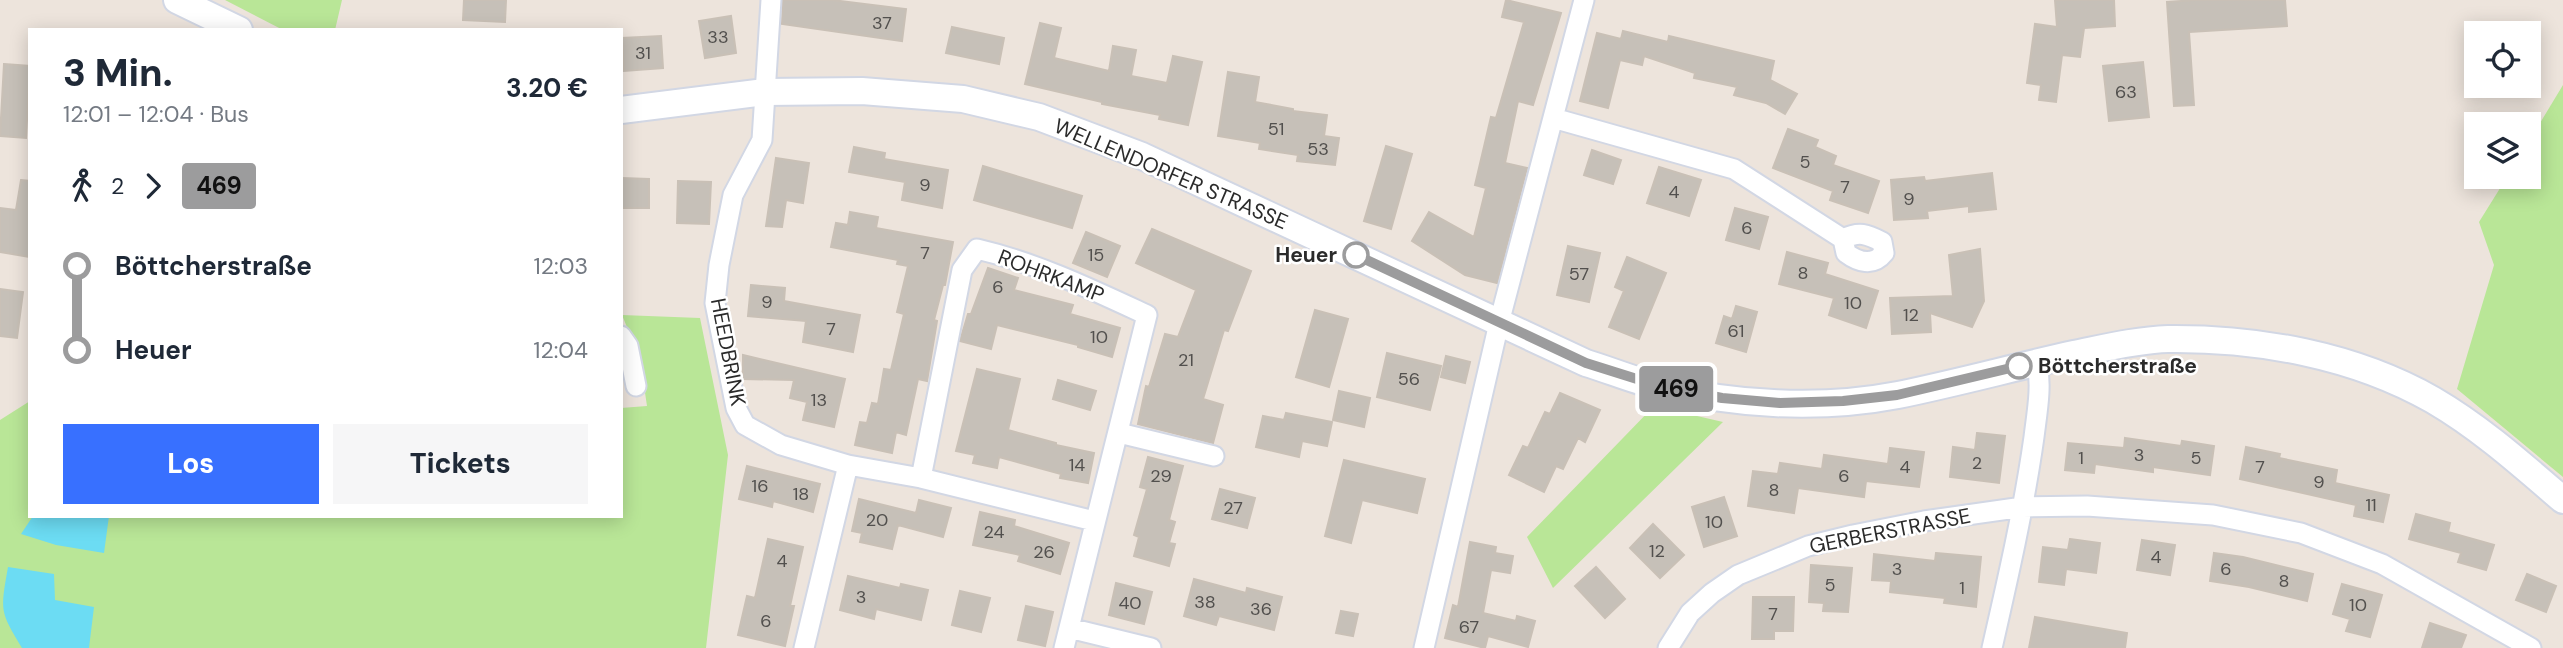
<!DOCTYPE html>
<html lang="de">
<meta charset="utf-8">
<style>
:root{--surface:#fff;--page:#f6f6f7;--text:#1f2937;--muted:#747a83;--accent:#3870ff}
body{margin:0;font-family:"DM Sans",sans-serif;background:var(--page);color:var(--text);height:100vh;display:flex;flex-direction:column;font-size:26px;white-space:nowrap}
*{box-sizing:border-box;margin:0}
p{font-size:23px;color:var(--muted)}
.icon{flex:none;width:38px;height:38px;fill:none;stroke:currentColor;stroke-width:2;stroke-linecap:round;stroke-linejoin:round}
.map{position:relative;flex:1;overflow:hidden}
.details{position:absolute;left:28px;top:28px;width:595px;height:490px;display:flex;flex-direction:column;background:var(--surface);border-radius:0px;box-shadow:0 4px 18px #0003}
.details>*{flex:none}
.badge{padding:0 14px;border-radius:5px;font-size:24px;line-height:46px}
.tools{position:absolute;left:2464px;top:21px;display:grid;gap:14px}
.tools a{display:grid;place-items:center;width:77px;height:77px;border-radius:0px;background:var(--surface);box-shadow:0 4px 18px #0003;font-size:35px}
.map>.badge{position:absolute;translate:-50% -50%;box-shadow:0 0 0 4px #fff}
.legs{display:flex;align-items:center;gap:10px;height:77px;padding:0 35px;font-size:23px}
.legs p{margin-inline-start:auto}
.head{display:flex;align-items:center;justify-content:space-between;height:119px;padding:0 35px}
h1{font-size:38px;font-weight:800;line-height:52px}
.cta{display:flex;gap:14px;margin-top:auto;padding:14px 35px}
.cta a{flex:1;height:80px;border-radius:0px;background:var(--accent);color:#fff;font-size:28px;font-weight:800;line-height:80px;text-align:center}
.cta a+a{background:var(--page);color:var(--text)}
ul{padding:0 35px;list-style:none}
li{display:flex;align-items:center;gap:24px;height:84px;font-size:26px}
li i{display:grid;place-items:center;width:10px;height:100%;margin:0 9px;background:currentColor}
li i::after{content:'';width:18px;height:18px;margin:-9px;border:5px solid;border-radius:50%;background:var(--surface)}
li p{margin-inline-start:auto}
li:first-child i{background:linear-gradient(#0000 50%,currentColor 0)}
li:last-child i{background:linear-gradient(currentColor 50%,#0000 0)}
.map>svg:first-child{display:block}
.green{fill:#b9e697}
.water{fill:#6cdcf3}
.building{fill:#c6c0b8;stroke:#c9c0b6;stroke-width:2}
.lines{fill:none;stroke-linecap:round;stroke-linejoin:round}
.street-casing{stroke:#d2d7e4;stroke-width:23}
.secondary-casing{stroke:#d2d7e4;stroke-width:30}
.street{stroke:#fff;stroke-width:19}
.secondary{stroke:#fff;stroke-width:26}
.line-1-casing{stroke:#fff;stroke-width:16}
.line-1{stroke:#9c9c9d;stroke-width:10}
.stop-1-dot{fill:#fff;stroke:#9c9c9d;stroke-width:3.5}
.labels{text-anchor:middle;dominant-baseline:central;stroke-width:5;stroke-linejoin:round;paint-order:stroke}
.number-label{font-size:18px;fill:#52504e}
.street-label{font-size:21px;fill:#2b2b2b;stroke:#fff}
.stop-label{font-size:21px;font-weight:bold;fill:#2b2b2b;stroke:#fff;text-anchor:end}
</style>
<div class="map">
<svg width="2563" height="648" viewBox="0 0 2563 648">
<rect width="100%" height="100%" fill="#ede4dc"/>
<!-- green -->
<path class="green" d="M225,0H342L335,30H283Z
M2563,85V477L2457,389L2494,265L2479,222L2507,177H2529V141Z
M622,315L700,318L728,455L706,648H0V420L30,401V516H621V408L647,406L640,359Z
M1654,406L1723,422L1553,588L1527,537Z"/>
<!-- water -->
<path class="water" d="M33,516H109L104,553L56,545L21,534Z
M8,567L54,574L55,600L94,607L89,648H22C0,611 0,612 8,567Z"/>
<!-- building -->
<path class="building" d="M464,0H506L505,22L463,20Z
M783,0H832L906,9L902,41L782,24Z
M1506,0L1561,13L1533,105L1518,101L1505,163L1527,168L1497,283L1465,275L1412,241L1429,212L1474,237L1486,188L1475,185L1491,117L1496,118L1524,22L1502,17Z
M2055,0H2114L2115,26L2084,28L2080,57L2062,55L2056,102L2039,100L2041,85L2027,83L2035,24L2057,27Z
M2195,0H2285L2287,26L2189,32L2194,105L2174,106L2167,2Z
M731,16L736,53L705,58L699,21Z
M1040,23L1061,28L1054,58L1109,71L1113,46L1136,50L1131,76L1167,83L1173,56L1202,62L1188,125L1159,119L1160,115L1102,104V102L1025,84Z
M952,27L1004,38L999,64L946,53Z
M1623,31L1668,42L1669,36L1774,61L1770,80L1797,94L1785,114L1766,103L1734,95L1737,87L1694,78L1695,73L1644,56L1642,65L1620,60L1608,108L1580,101L1597,33L1621,39Z
M661,36L663,68L624,71L622,38Z
M2143,62L2149,117L2109,121L2103,66Z
M4,64L30,66L26,138L0,136Z
M1228,72L1259,77L1255,102L1293,109V111L1327,115L1324,136L1339,138L1335,165L1297,161L1298,155L1259,149L1260,143L1218,136Z
M1788,129L1818,140L1815,147L1836,156L1833,165L1879,181L1868,213L1830,200L1833,191L1773,168Z
M1386,146L1412,154L1391,229L1364,221Z
M854,147L885,153L884,159L948,170L942,208L902,200L905,182L849,172Z
M1592,150L1621,160L1613,184L1584,175Z
M776,158L809,163L803,203L786,200L782,227L766,226Z
M983,166L1082,196L1072,228L974,200Z
M1659,167L1701,180L1689,216L1647,203Z
M1992,173L1996,209L1969,212V206L1927,211L1928,218L1894,220L1891,180L1924,177L1925,181Z
M621,178L649,179V208H621Z
M21,180L30,181V257L0,252V208L16,210Z
M678,181L711,182L709,224L677,223Z
M1735,208L1768,217L1759,249L1726,240Z
M850,212L878,217L876,228L953,242L945,285H943L934,320L937,321L927,381L918,379L906,435L896,432L892,453L855,445L860,422L867,423L872,403L878,404L884,369L891,370L904,314L897,312L908,266L897,264L898,260L831,247L836,223L848,225Z
M1152,229L1251,271L1228,331L1224,330L1203,399L1223,405L1213,443L1138,424L1146,386L1149,387L1165,334L1178,337L1196,290L1136,263Z
M1086,232L1120,246L1107,277L1073,263Z
M1568,246L1600,253L1589,302L1557,295Z
M1980,249L1984,301L1972,327L1930,313L1931,332L1892,334L1890,298L1953,296L1949,255Z
M1787,252L1828,263L1825,274L1878,291L1866,328L1829,315L1834,298L1779,284Z
M1627,257L1666,273L1639,339L1609,327L1624,291L1615,287Z
M988,268L1018,278L1014,290L1073,305L1070,314L1120,328L1112,357L1078,347V345L997,325L991,349L960,341L968,314H971Z
M751,285L785,288L784,301L860,315L853,352L803,342L806,321L748,316Z
M0,289L23,292L17,338L0,336Z
M1736,306L1757,312L1746,352L1716,343L1724,316L1732,319Z
M1315,310L1348,319L1329,387L1296,377Z
M1387,353L1441,366L1430,410L1377,397Z
M743,355L845,379L834,427L803,420L807,402L790,398L794,380L743,379Z
M1446,356L1470,362L1465,383L1441,377Z
M977,369L1020,379L1008,430L1056,443V445L1094,453L1088,483L1060,478L1061,474L999,457L997,468L973,463L975,455L956,451Z
M1058,380L1096,391L1090,410L1053,399Z
M1339,391L1370,398L1364,427L1333,420Z
M1560,393L1600,410L1585,442L1578,438L1563,469L1556,466L1544,492L1509,475L1523,446L1528,448L1545,412L1550,414Z
M1286,413L1332,422L1327,446L1302,441L1299,457L1256,447L1263,416L1284,420Z
M1977,433L2005,436L1999,483L1950,477L1953,447L1975,450Z
M2125,438L2181,446L2182,441L2214,446L2210,475L2153,467V472L2095,464L2094,473L2065,470L2068,443L2124,448Z
M2246,447L2280,454L2279,458L2337,470L2335,483L2389,495L2383,522L2354,516L2356,505L2240,479Z
M1890,448L1924,452L1919,487L1866,481L1864,497L1798,488L1794,513L1748,506L1753,471L1778,474L1780,463L1822,469L1824,455L1888,464Z
M1148,457L1183,466L1169,520L1175,522L1169,543L1175,544L1169,566L1134,556L1139,537L1134,535L1147,489L1140,487Z
M1344,460L1425,479L1417,513L1362,500L1351,543L1325,536Z
M747,466L820,484L813,512L773,501L772,507L739,499Z
M1220,489L1255,498L1247,528L1212,519Z
M1724,497L1737,536L1704,547L1692,507Z
M859,499L916,513L919,500L951,508L943,537L898,525L892,549L860,542L862,533L852,531Z
M980,512L1015,520L1014,526L1069,543L1060,574L1018,561L1020,555L973,545Z
M2416,514L2450,523L2448,532L2494,545L2486,570L2458,562L2461,553L2409,539Z
M1653,524L1684,555L1660,578L1630,548Z
M768,539L803,547L790,606H794L785,646L738,635L747,596L755,598Z
M2070,539L2100,543L2096,573L2066,569L2064,585L2039,582L2043,547L2068,550Z
M2142,540L2175,545L2170,575L2137,570Z
M1470,542L1496,547L1495,553L1513,556L1510,573L1491,570L1483,613L1516,621L1517,616L1535,621L1528,647L1488,636L1485,648L1445,638L1453,605L1458,607Z
M1936,553L1981,557L1976,607L1944,603L1945,598L1890,592L1891,581L1872,580L1874,554L1935,561Z
M2214,553L2243,557L2313,574L2307,601L2249,587L2210,581Z
M1811,565L1852,568L1848,612L1823,611L1824,603L1809,602Z
M1596,567L1625,599L1605,618L1575,586Z
M2527,574L2556,586L2546,612L2516,600Z
M848,576L900,588L901,584L928,590L921,620L876,609L874,619L840,610Z
M1194,579L1246,593L1247,588L1282,597L1274,630L1219,616L1216,625L1184,616Z
M1116,583L1152,592L1144,624L1109,615Z
M2342,584L2382,595L2370,637L2346,631L2350,619L2333,614Z
M960,591L990,598L981,632L952,625Z
M1753,597H1794L1793,631H1774V639H1752Z
M1026,606L1053,612L1045,646L1018,640Z
M1341,611L1358,614L1353,636L1336,633Z
M2035,617L2127,633L2125,648H2029Z
M2430,623L2466,635L2461,648H2422Z"/>
<g class="lines">
<defs>
<path id="street" d="M771,0L762,140L733,195L719,265L715,303L736,408L745,425L781,445L848,465L921,478L1094,521
M1553,118L1734,169L1843,239C1859,231 1867,234 1882,242L1884,253C1873,267 1858,262 1846,253L1843,239
M621,336L628,346L636,386
M1119,433L1214,456
M921,478L962,270L977,249C1037,263 1091,289 1147,315L1064,648
M1069,628L1151,648
M804,648L848,465
M1424,648L1499,323L1584,0
M1668,648L1690,613L1712,593L1738,575L1808,546L1853,535L1924,521L2023,507L2087,506L2213,515L2301,533L2382,564L2531,648
M1992,648C2008,578 2024,508 2034,437C2037,412 2042,387 2037,362"/>
<path id="secondary" d="M177,0L239,30
M621,110L765,92L862,91L963,99L1039,117L1142,156L1586,363C1609,370 1633,380 1657,386C1734,405 1820,410 1898,395C1957,383 2015,367 2074,354C2104,348 2137,340 2168,339C2258,338 2354,355 2433,400C2481,428 2521,464 2563,500"/>
</defs>
<!-- street casing -->
<use href="#street" class="street-casing"/>
<!-- secondary casing -->
<use href="#secondary" class="secondary-casing"/>
<!-- street -->
<use href="#street" class="street"/>
<!-- secondary -->
<use href="#secondary" class="secondary"/>
</g>
<g class="lines">
<defs>
<path id="line-1" d="M1356,255L1586,363L1656,385L1722,398L1780,403L1843,401L1897,395L2019,366"/>
</defs>
<!-- line-1 casing -->
<use href="#line-1" class="line-1-casing"/>
<!-- line-1 -->
<use href="#line-1" class="line-1"/>
</g>
<!-- markers -->
<g class="stop-1-dot">
<circle cx="1356" cy="255" r="12"/>
<circle cx="2019" cy="366" r="12"/>
</g>
<g class="labels">
<!-- number labels -->
<g class="number-label">
<text x="882" y="23">37</text>
<text x="718" y="37">33</text>
<text x="643" y="53">31</text>
<text x="2126" y="92">63</text>
<text x="1276" y="129">51</text>
<text x="1318" y="149">53</text>
<text x="1805" y="162">5</text>
<text x="925" y="185">9</text>
<text x="1845" y="187">7</text>
<text x="1674" y="192">4</text>
<text x="1909" y="199">9</text>
<text x="1747" y="228">6</text>
<text x="925" y="253">7</text>
<text x="1096" y="255">15</text>
<text x="1803" y="273">8</text>
<text x="1579" y="274">57</text>
<text x="998" y="287">6</text>
<text x="767" y="302">9</text>
<text x="1853" y="303">10</text>
<text x="1911" y="315">12</text>
<text x="831" y="329">7</text>
<text x="1736" y="331">61</text>
<text x="1099" y="337">10</text>
<text x="1186" y="360">21</text>
<text x="1409" y="379">56</text>
<text x="819" y="400">13</text>
<text x="2139" y="455">3</text>
<text x="2081" y="458">1</text>
<text x="2196" y="458">5</text>
<text x="1977" y="463">2</text>
<text x="1077" y="465">14</text>
<text x="1905" y="467">4</text>
<text x="2260" y="467">7</text>
<text x="1161" y="476">29</text>
<text x="1844" y="476">6</text>
<text x="2319" y="482">9</text>
<text x="760" y="486">16</text>
<text x="1774" y="490">8</text>
<text x="801" y="494">18</text>
<text x="2371" y="505">11</text>
<text x="1233" y="508">27</text>
<text x="877" y="520">20</text>
<text x="1714" y="522">10</text>
<text x="994" y="532">24</text>
<text x="1657" y="551">12</text>
<text x="1044" y="552">26</text>
<text x="2156" y="557">4</text>
<text x="782" y="561">4</text>
<text x="1897" y="569">3</text>
<text x="2226" y="569">6</text>
<text x="2284" y="581">8</text>
<text x="1830" y="585">5</text>
<text x="1962" y="588">1</text>
<text x="861" y="597">3</text>
<text x="1205" y="602">38</text>
<text x="1130" y="603">40</text>
<text x="2358" y="605">10</text>
<text x="1261" y="609">36</text>
<text x="1773" y="614">7</text>
<text x="766" y="621">6</text>
<text x="1469" y="627">67</text>
</g>
<!-- street labels -->
<g class="street-label">
<text transform="translate(1171 174) rotate(23)">WELLENDORFER STRASSE</text>
<text transform="translate(1051 276) rotate(21)">ROHRKAMP</text>
<text transform="translate(728 352) rotate(79)">HEEDBRINK</text>
<text transform="translate(1890 531) rotate(-11)">GERBERSTRASSE</text>
</g>
<!-- stop labels -->
<g class="stop-label">
<text x="1337" y="255">Heuer</text>
<text x="2038" y="366" text-anchor="start">Böttcherstraße</text>
</g>
</g>
</svg>
<div class="tools">
<a><svg class="icon" aria-label="locate" viewBox="0 0 24 24"><circle cx="12" cy="12" r="6"/><path d="M12 2v4M12 18v4M2 12h4M18 12h4"/></svg></a>
<a><svg class="icon" aria-label="layers" viewBox="0 0 24 24"><path d="M12 4l9 5-9 5-9-5zM3 14l9 5 9-5"/></svg></a>
</div>
<b class="badge" style="left:1676px;top:389px;background:#9c9c9d;color:#111">469</b>
<section class="details">
<div class="head"><div><h1>3 Min.</h1><p>12:01 – 12:04 · Bus</p></div><b>3.20 €</b></div>
<div class="legs"><svg class="icon" aria-label="walk" viewBox="0 0 24 24"><circle cx="13" cy="4" r="2"/><path d="M13 8l-2 6 4 7M11 14l-3 7M7 12l3-4h3l4 4"/></svg>2<svg class="icon" aria-label="forward" viewBox="0 0 24 24"><path d="M9 5l7 7-7 7"/></svg><b class="badge" style="background:#9c9c9d;color:#111">469</b></div>
<ul>
<li><i style="color:#9c9c9d"></i><b>Böttcherstraße</b><p>12:03</p></li>
<li><i style="color:#9c9c9d"></i><b>Heuer</b><p>12:04</p></li>
</ul>
<div class="cta"><a>Los</a><a>Tickets</a></div>
</section>
</div>
